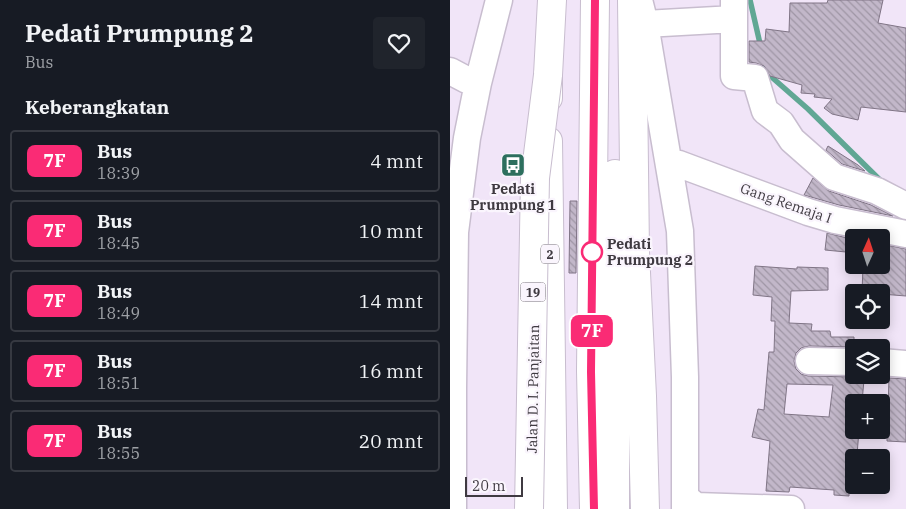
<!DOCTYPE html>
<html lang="id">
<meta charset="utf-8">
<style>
:root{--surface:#171b24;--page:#20242c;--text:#f1f3f6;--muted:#9ea1a6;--line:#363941}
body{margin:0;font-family:"IBM Plex Serif",serif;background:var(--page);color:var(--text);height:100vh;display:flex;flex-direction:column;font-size:19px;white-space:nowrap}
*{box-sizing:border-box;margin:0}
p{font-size:16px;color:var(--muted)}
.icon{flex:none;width:28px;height:28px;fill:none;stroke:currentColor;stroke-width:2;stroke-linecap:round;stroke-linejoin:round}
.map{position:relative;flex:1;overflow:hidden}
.side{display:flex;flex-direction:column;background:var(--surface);width:450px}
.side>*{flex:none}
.badge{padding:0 10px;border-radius:8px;font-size:18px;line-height:32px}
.needle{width:32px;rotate:3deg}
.buttons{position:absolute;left:395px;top:229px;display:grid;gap:10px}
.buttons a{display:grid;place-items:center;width:45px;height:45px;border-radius:5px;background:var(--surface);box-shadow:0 2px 12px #0003;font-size:25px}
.scale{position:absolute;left:15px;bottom:12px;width:58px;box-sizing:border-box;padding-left:5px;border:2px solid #3f3a41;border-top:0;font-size:14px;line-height:18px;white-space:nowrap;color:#3f3a41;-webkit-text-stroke:4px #faf5fd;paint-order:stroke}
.map>.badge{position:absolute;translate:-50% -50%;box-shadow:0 0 0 2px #fff}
h2{padding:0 25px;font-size:19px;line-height:45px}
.round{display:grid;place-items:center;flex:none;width:52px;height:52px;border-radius:5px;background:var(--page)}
.headline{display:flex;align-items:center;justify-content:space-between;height:85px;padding:0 25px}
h1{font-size:24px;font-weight:700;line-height:38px}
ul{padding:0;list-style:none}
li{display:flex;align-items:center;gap:15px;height:62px;margin:0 10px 8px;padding:0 15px;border:2px solid var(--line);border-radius:5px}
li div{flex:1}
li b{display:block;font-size:19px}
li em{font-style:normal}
li .badge{min-width:55px;font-weight:700;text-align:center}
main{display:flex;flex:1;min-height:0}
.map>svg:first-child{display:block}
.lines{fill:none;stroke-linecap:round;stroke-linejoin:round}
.stream{stroke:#60a794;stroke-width:5.5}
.building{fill:url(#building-back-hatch);stroke:#807586;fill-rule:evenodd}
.minor-casing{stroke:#c8bdcf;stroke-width:29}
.highway-casing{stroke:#c8bdcf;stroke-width:30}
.minor{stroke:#fff;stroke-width:26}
.highway{stroke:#fff;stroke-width:28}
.highway-bridge-casing{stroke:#c8bdcf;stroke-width:30;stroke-linecap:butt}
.highway-bridge{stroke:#fff;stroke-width:28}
.line-casing{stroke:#fff;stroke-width:11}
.line{stroke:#fa2b75;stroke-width:8}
.stop-dot{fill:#fff;stroke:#fa2b75;stroke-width:2.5}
.labels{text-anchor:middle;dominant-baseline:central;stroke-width:4.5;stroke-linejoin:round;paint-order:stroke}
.shield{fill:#faf5fd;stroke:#777279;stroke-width:1}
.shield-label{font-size:12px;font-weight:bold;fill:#3f3a41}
.poi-label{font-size:14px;font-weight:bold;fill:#3f3a41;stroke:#faf5fd}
.street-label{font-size:14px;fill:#3f3a41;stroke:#faf5fd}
.stop-label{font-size:14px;font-weight:bold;fill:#3f3a41;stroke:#faf5fd;text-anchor:start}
</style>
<main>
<section class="side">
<div class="headline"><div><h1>Pedati Prumpung 2</h1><p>Bus</p></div><a class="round"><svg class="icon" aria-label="heart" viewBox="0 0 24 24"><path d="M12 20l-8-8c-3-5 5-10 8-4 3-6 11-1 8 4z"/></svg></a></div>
<h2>Keberangkatan</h2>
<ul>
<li><span class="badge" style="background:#fa2b75;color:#fff">7F</span><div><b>Bus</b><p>18:39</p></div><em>4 mnt</em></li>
<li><span class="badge" style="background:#fa2b75;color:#fff">7F</span><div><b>Bus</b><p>18:45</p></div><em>10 mnt</em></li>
<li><span class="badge" style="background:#fa2b75;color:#fff">7F</span><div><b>Bus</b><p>18:49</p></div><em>14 mnt</em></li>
<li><span class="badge" style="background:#fa2b75;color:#fff">7F</span><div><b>Bus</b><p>18:51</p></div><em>16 mnt</em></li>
<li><span class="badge" style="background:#fa2b75;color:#fff">7F</span><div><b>Bus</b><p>18:55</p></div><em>20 mnt</em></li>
</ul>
</section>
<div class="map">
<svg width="456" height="509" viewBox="0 0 456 509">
<defs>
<pattern id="building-back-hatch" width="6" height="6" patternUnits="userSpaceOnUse" patternTransform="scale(1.25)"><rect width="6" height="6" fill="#c2b7c9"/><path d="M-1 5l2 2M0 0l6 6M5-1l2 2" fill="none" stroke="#9f96a5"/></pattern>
</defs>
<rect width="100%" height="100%" fill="#f1e5f8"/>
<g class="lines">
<!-- stream -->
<path class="stream" d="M300,0L311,48
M314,62L317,73L358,109L431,181"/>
</g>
<!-- building -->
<path class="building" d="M378,0H433L428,23L456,28V112L411,107L408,120L382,114L374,108L382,99L364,97L365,94L351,93L352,85L320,76L314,66L306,63L299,62V41H315L316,29L339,32L340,3H377Z
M378,146L408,165L415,171L392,164L376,150Z
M363,178L379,191L421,205L443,216L389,205L354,195Z
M120,201H127L126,273H119Z
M377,233L397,238L396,252L375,250Z
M431,244L456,249V296L431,294V292H412L413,267L431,268Z
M305,266L347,269V267L378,268V290L341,291L339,323L362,324L361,331H380L381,337H404V347L359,346L351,348L346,353L344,361L346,369L351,374L358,376L404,377V379L414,380L412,402H404V430H409L407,455L430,456V458H404V485H429V493L399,491V496L384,495V490L340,487L339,492L316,491L320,441L302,437L308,409L314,410L319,352H324L325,321H321L322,297L303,295ZM337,384L383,385L379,417L334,414Z
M439,378L456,379V442L437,441Z"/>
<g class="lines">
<defs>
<path id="minor" d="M189,0L195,24L230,231L235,377V509
M284,0V76L305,78L315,111L331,123L342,140L384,177L427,191L456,206
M195,24L284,19
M0,71L17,80L28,83
M219,163L229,164L358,212L385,220L456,234
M359,361L404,362
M431,362L456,364
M235,497L246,506L341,509
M3,509V388L5,232L17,138L28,83L49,0"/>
<path id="highway" d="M182,0L185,252L192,396L195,509
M98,98V75L102,0
M98,141L103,509
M144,509L141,371L145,0
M165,509V174"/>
</defs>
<!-- minor casing -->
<use href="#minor" class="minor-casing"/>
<!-- highway casing -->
<use href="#highway" class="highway-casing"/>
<!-- minor -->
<use href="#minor" class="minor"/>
<!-- highway -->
<use href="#highway" class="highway"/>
<defs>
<path id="highway-bridge" d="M79,509L85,178L98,75"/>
</defs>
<!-- highway-bridge casing -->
<use href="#highway-bridge" class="highway-bridge-casing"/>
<!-- highway-bridge -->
<use href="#highway-bridge" class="highway-bridge"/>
</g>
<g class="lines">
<defs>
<path id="line" d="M144,509L141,372L145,0"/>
</defs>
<!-- line casing -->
<use href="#line" class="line-casing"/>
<!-- line -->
<use href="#line" class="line"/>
</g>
<!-- icons -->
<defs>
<symbol id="bus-square" viewBox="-11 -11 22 22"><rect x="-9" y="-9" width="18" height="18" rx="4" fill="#2d6f5e" stroke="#faf5fd"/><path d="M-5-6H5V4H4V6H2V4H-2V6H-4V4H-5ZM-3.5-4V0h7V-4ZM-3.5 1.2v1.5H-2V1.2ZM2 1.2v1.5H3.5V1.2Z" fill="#fff"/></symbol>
</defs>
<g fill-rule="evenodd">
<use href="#bus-square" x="49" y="151" width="28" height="28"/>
</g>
<!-- markers -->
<circle class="stop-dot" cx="142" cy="252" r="10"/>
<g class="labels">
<!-- shield labels -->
<g class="shield">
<rect x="91" y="244.5" width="18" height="19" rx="4"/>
<rect x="70.5" y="282.5" width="25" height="19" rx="4"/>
</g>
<g class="shield-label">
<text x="100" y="254">2</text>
<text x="83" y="292">19</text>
</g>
<!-- poi labels -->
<g class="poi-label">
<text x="63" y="189">Pedati<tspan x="63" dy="16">Prumpung 1</tspan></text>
</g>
<!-- street labels -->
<g class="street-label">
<text transform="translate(336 203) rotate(19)">Gang Remaja I</text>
<text transform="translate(83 389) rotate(-89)">Jalan D. I. Panjaitan</text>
</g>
<!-- stop labels -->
<g class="stop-label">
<text x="157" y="244">Pedati<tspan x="157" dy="16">Prumpung 2</tspan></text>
</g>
</g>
</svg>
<div class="buttons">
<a><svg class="needle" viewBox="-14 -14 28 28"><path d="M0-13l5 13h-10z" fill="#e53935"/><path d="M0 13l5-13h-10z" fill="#9ea1a6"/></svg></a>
<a><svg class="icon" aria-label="locate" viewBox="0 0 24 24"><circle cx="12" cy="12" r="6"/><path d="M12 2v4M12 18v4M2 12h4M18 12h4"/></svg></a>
<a><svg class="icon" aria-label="layers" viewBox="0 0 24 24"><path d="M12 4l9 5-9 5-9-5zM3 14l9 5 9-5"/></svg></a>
<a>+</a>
<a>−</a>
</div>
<div class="scale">20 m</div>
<b class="badge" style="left:142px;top:331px;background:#fa2b75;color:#fff">7F</b>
</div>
</main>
